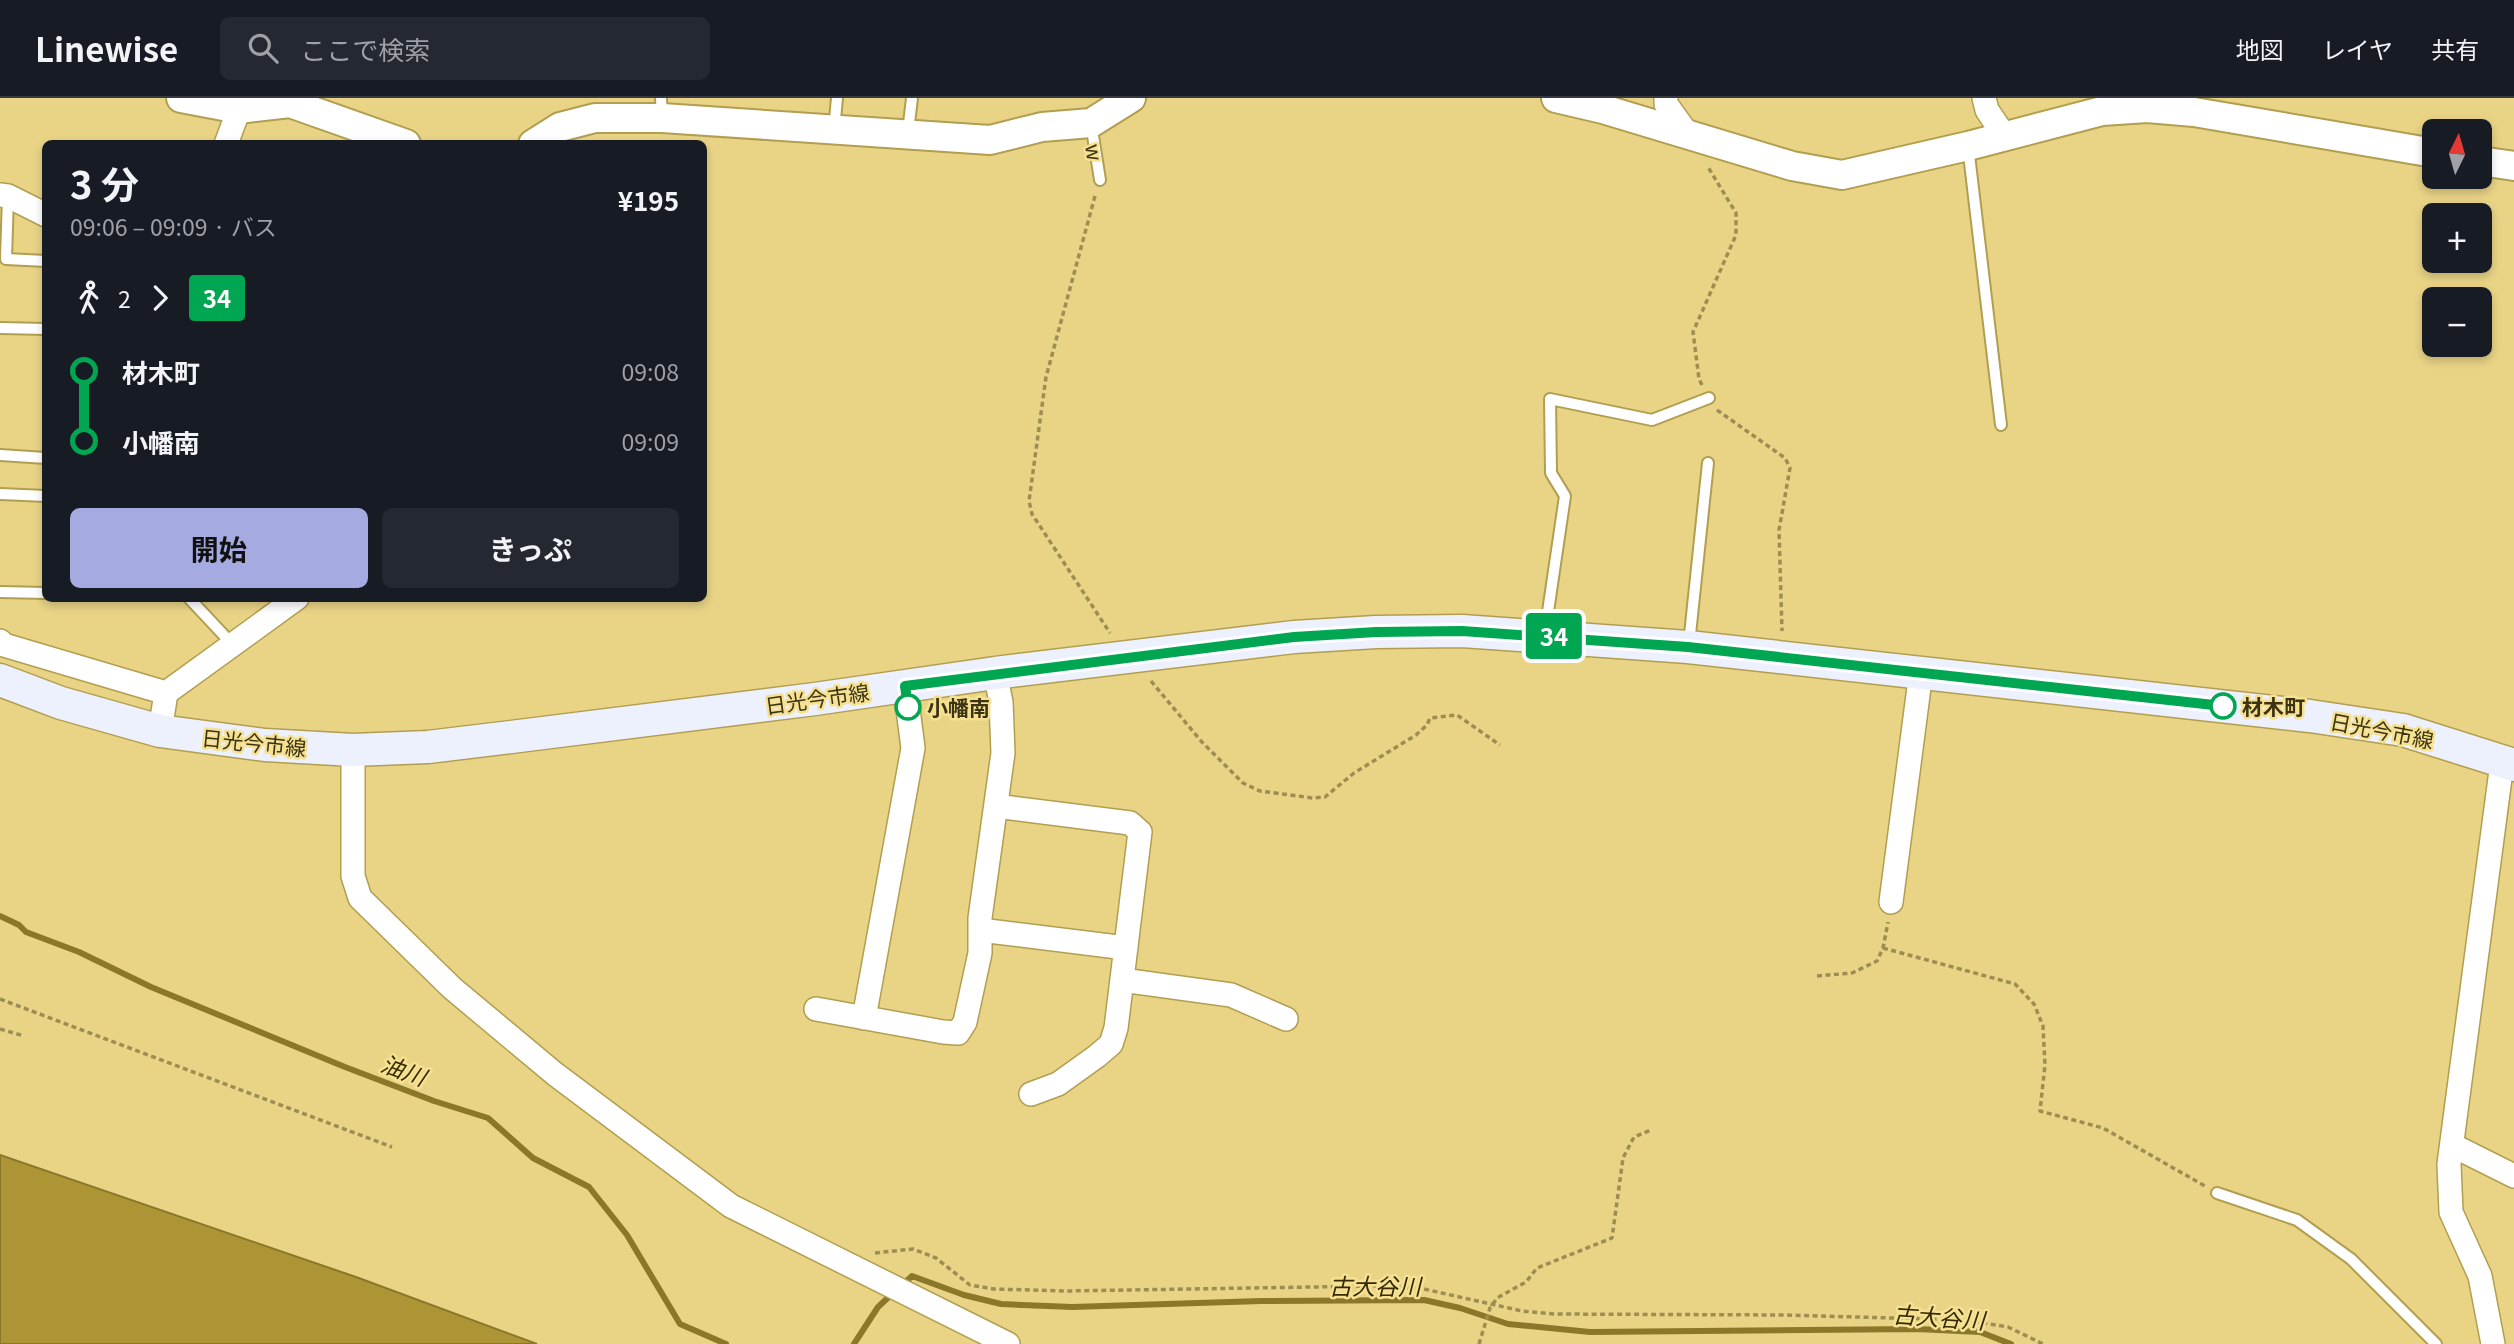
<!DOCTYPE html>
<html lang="ja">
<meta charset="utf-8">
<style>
:root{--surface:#171b24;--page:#242831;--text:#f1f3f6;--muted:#9ea1a6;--line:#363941;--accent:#a5aae0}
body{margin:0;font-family:Georgia,"Noto Sans JP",serif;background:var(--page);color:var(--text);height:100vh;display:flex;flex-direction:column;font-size:26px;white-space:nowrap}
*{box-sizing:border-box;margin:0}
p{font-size:23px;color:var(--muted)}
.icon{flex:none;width:38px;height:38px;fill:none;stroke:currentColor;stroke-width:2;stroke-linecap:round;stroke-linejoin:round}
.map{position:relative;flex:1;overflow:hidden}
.sheet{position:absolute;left:42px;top:42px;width:665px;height:462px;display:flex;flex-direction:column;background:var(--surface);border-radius:10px;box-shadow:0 4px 10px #0003}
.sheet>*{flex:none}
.badge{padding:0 14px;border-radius:5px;font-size:24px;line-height:46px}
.needle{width:46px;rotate:5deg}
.buttons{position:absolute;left:2422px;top:21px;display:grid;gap:14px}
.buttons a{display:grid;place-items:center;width:70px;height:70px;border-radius:10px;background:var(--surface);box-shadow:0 4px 10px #0003;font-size:35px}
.map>.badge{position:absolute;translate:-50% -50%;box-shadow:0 0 0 4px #fff}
.legs{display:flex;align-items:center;gap:10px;height:77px;padding:0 28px;font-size:23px}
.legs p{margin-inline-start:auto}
.head{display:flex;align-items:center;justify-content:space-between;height:119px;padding:0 28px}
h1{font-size:38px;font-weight:700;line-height:52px}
.cta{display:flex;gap:14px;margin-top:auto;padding:14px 28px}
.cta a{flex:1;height:80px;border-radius:10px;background:var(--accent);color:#111;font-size:28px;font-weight:700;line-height:80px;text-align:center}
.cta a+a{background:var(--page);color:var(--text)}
ul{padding:0 28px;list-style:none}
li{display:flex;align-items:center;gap:24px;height:70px;font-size:26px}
li i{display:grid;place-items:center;width:10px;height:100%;margin:0 9px;background:currentColor}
li i::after{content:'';width:18px;height:18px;margin:-9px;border:5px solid;border-radius:50%;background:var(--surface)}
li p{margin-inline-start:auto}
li:first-child i{background:linear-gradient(#0000 50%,currentColor 0)}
li:last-child i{background:linear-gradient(currentColor 50%,#0000 0)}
header{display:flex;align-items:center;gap:42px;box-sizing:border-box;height:98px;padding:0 35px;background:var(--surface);border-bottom:2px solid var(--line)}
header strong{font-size:33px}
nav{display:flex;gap:38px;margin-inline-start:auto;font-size:24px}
.search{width:490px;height:63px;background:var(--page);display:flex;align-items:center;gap:18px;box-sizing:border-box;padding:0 24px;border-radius:10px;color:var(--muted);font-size:26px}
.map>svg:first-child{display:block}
.water{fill:#ad9435;stroke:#8b772a;stroke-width:2}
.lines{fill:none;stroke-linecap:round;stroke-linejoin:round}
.stream{stroke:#8b772a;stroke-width:6}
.service-casing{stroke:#b29e50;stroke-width:14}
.minor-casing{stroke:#b29e50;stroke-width:26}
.tertiary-casing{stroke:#b29e50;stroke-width:32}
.secondary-casing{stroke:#b29e50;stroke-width:35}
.path{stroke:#9d8d53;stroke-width:3.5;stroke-dasharray:5 3.5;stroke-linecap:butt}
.service{stroke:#fff;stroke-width:10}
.minor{stroke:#fff;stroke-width:23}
.tertiary{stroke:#fff;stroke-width:28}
.secondary{stroke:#edf0fd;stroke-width:32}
.line-1-casing{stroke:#fff;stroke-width:16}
.line-1{stroke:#00a651;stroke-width:10}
.stop-1-dot{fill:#fff;stroke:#00a651;stroke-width:3.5}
.labels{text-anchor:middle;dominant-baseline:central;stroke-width:5;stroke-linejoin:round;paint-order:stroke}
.street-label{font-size:21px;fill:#3c3312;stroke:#f6e192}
.stop-label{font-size:21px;font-weight:bold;fill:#3c3312;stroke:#f6e192;text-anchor:start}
.water-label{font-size:23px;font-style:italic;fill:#352b01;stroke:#f6e192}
</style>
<header>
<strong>Linewise</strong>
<div class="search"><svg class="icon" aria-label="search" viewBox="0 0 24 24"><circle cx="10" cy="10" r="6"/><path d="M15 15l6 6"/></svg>ここで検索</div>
<nav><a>地図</a><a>レイヤ</a><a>共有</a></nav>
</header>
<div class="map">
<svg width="2514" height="1246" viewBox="0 0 2514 1246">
<rect width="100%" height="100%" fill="#e9d486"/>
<!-- water -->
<path class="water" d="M0,1057L356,1179L537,1246H0Z"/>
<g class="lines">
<!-- stream -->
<path class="stream" d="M0,818L19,827L26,834L79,854L151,889L345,969L434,1003L488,1020L533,1060L589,1089L627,1137L680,1226L726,1246
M901,1188L912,1178L964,1197L1001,1206L1072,1209L1261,1203L1424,1202L1460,1210L1508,1226L1590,1234L1917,1231L1980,1234L2011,1246
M854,1246L878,1209L893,1195"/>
<defs>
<path id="service" d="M661,0L662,20
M1091,25L1100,82
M834,32L837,0
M908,34L912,0
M1968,48L2001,327
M8,98L6,161L46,163
M0,230L46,231
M0,357L46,360
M0,396L46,398
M0,494L46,495
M189,500L233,547
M1545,534L1565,398L1551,375L1550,301L1652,322L1709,300
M1689,546L1708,365
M2217,1095L2297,1122L2351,1161L2436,1246"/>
<path id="minor" d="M1666,0V6L1689,38
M1984,0L1987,12L2005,39
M226,46L239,11
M0,97L8,98L46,117
M0,543L4,547L166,595
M160,633L166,595L297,500
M353,652V778L360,800L452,890L555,976L731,1108L1008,1246
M996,708L1130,725L1140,734L1116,930L1111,946L1097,958L1058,986L1031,996
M1891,804L1921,574
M980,832L1126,850
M1122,882L1231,897L1286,921
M816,911L943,934L958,935L965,924L980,855V820L1003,655L1001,604L995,575
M864,920L913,650L905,588
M2452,1047L2514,1078
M2493,1246L2480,1178L2451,1114L2449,1066L2502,665"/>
<path id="tertiary" d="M181,0L239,11L290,5L406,46
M1556,0L1603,11L1792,68L1842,77L1968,48L2102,13L2147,10L2194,14L2434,55
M533,46L560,29L595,20H662L990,42L1042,29L1091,25L1131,0
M2480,63L2514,68"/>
<path id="secondary" d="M0,582L61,605L160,633L265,647L353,652L428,649L511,639L815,601L995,575L1294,539L1376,534L1462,533L1688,549L2310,618L2403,632L2514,667"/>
</defs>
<!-- service casing -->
<use href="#service" class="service-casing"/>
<!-- minor casing -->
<use href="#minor" class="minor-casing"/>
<!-- tertiary casing -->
<use href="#tertiary" class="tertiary-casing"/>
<!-- secondary casing -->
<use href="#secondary" class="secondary-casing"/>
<!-- path -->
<path class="path" d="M1095,98L1046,279L1029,403L1032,416L1110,535
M1702,287L1699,281L1693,234L1736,137V115L1708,69
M1717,312L1785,360L1790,370L1779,432L1782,533
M1151,583L1201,643L1243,685L1260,693L1313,700L1325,699L1354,675L1416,637L1427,627L1430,620L1457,617L1500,647
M1883,850L2015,886L2034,906L2043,928L2045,967L2040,1013L2103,1030L2205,1088
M1817,878L1852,875L1877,863L1883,850L1888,824
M0,901L392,1049
M0,931L24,938
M875,1155L913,1151L936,1160L970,1187L994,1191L1066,1193L1374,1188L1424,1191L1522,1213L1554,1216L1784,1217L1965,1222L2008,1229L2043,1246
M1479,1246L1490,1210L1497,1200L1526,1184L1537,1170L1612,1140L1623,1060L1634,1039L1651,1032"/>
<!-- service -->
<use href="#service" class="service"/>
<!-- minor -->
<use href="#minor" class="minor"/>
<!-- tertiary -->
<use href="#tertiary" class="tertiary"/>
<!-- secondary -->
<use href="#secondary" class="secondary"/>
</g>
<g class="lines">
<defs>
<path id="line-1" d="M908,609L905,588L1294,539L1376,534L1462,533L1688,549L2223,608"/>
</defs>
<!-- line-1 casing -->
<use href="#line-1" class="line-1-casing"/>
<!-- line-1 -->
<use href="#line-1" class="line-1"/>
</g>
<!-- markers -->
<g class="stop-1-dot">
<circle cx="2223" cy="608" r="12"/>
<circle cx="908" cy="609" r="12"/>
</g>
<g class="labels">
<!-- street labels -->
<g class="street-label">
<text transform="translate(1095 54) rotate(82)">w</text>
<text transform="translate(817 600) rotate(-8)">日光今市線</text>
<text transform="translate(2382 632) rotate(11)">日光今市線</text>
<text transform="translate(254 644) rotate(6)">日光今市線</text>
</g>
<!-- stop labels -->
<g class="stop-label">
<text x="2242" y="608">材木町</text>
<text x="927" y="609">小幡南</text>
</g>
<!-- water labels -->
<g class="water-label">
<text transform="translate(404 971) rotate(20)">油川</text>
<text x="1375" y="1187">古大谷川</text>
<text transform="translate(1939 1218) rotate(4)">古大谷川</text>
</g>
</g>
</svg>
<div class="buttons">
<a><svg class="needle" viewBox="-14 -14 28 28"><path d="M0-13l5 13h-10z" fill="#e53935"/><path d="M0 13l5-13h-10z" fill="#9ea1a6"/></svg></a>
<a>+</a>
<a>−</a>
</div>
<b class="badge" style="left:1554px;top:538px;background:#00a651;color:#fff">34</b>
<section class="sheet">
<div class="head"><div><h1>3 分</h1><p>09:06 – 09:09 · バス</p></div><b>¥195</b></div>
<div class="legs"><svg class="icon" aria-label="walk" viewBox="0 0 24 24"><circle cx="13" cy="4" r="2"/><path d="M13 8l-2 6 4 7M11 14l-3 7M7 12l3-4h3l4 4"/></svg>2<svg class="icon" aria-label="forward" viewBox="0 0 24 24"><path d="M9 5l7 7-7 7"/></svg><b class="badge" style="background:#00a651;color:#fff">34</b></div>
<ul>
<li><i style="color:#00a651"></i><b>材木町</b><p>09:08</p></li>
<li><i style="color:#00a651"></i><b>小幡南</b><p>09:09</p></li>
</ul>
<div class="cta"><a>開始</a><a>きっぷ</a></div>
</section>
</div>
